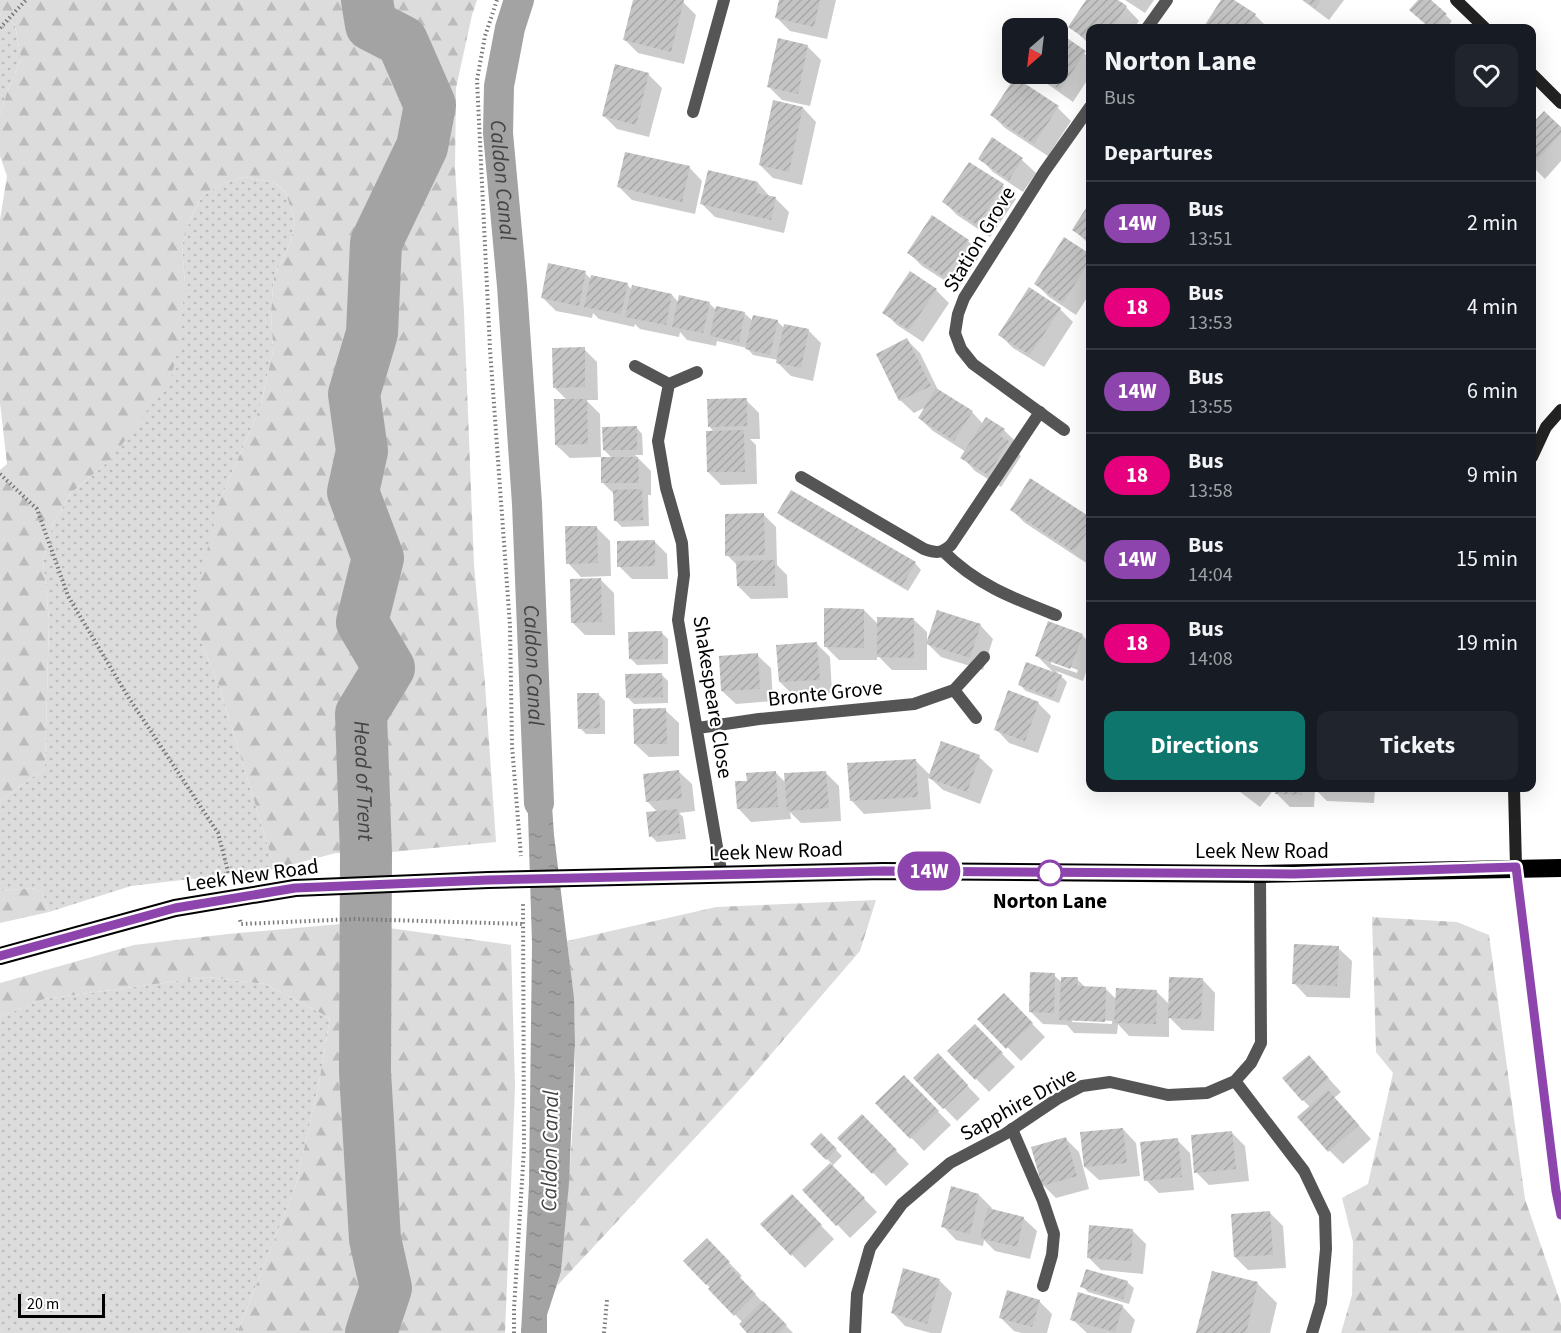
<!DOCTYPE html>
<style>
:root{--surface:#171b24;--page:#20242c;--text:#f1f3f6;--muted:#9ea1a6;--line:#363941;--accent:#0f766e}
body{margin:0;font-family:"Source Sans 3",sans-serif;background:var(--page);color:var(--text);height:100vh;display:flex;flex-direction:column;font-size:22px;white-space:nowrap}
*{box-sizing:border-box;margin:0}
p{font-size:20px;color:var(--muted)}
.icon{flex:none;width:33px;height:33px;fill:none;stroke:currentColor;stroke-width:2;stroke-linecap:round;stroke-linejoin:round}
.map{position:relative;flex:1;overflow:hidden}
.sheet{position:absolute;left:1086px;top:24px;width:450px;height:768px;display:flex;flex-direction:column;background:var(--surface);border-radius:12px;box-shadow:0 6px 24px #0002}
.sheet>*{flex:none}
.badge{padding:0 12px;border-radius:20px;font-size:21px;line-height:39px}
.needle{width:39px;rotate:208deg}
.fabs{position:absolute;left:1002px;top:18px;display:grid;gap:12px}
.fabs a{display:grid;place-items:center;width:66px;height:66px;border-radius:12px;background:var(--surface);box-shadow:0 6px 24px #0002;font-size:30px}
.scale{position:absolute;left:18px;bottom:15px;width:87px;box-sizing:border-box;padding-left:6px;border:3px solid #000;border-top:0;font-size:16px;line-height:21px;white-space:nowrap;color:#000;-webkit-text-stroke:4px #fff;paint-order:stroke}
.map>.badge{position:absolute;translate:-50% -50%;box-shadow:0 0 0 3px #fff}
h2{padding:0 18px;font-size:22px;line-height:54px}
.round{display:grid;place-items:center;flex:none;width:63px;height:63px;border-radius:12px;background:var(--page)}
.headline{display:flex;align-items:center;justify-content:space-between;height:102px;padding:0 18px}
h1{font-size:28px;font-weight:700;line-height:45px}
.cta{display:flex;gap:12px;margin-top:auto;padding:12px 18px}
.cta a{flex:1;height:69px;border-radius:12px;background:var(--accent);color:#fff;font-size:24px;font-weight:700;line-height:69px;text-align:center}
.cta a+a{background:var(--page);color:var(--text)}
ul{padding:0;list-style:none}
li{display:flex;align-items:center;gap:18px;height:84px;padding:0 18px;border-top:2px solid var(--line)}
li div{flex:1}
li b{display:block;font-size:22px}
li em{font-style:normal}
li .badge{min-width:66px;font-weight:700;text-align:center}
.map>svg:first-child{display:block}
.grass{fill:url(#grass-dots)}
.forest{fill:url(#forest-firs)}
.water{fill:url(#water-ripples)}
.shadow{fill:#0003;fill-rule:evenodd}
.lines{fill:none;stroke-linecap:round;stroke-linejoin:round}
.canal{stroke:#a3a3a3;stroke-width:30}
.river{stroke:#a3a3a3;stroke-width:52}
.building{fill:url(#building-hatch)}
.path{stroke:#777;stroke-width:4;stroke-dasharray:1.5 3;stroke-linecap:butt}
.lane{stroke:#555;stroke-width:12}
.street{stroke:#555;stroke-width:12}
.secondary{stroke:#222;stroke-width:12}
.highway{stroke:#000;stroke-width:18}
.line-casing{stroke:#fff;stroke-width:14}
.line{stroke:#8e44ad;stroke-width:9}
.stop-dot{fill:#fff;stroke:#8e44ad;stroke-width:3}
.labels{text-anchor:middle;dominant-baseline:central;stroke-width:4.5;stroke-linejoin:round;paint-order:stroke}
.street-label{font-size:21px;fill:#000;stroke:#fff}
.stop-label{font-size:21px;font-weight:bold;fill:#000;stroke:#fff}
.water-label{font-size:22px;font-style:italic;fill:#444;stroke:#fff}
</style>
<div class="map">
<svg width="1561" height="1333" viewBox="0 0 1561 1333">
<defs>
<pattern id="grass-dots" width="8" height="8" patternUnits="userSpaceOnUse" patternTransform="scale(1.5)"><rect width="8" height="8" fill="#dcdcdc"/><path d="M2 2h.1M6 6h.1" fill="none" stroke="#bbb" stroke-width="1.8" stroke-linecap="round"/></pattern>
<pattern id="forest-firs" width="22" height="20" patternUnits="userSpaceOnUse" patternTransform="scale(1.5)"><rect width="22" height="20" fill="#dcdcdc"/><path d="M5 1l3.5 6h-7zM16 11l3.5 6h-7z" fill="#bbb"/></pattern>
<pattern id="water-ripples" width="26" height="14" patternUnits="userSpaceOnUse" patternTransform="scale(1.5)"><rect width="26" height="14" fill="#a3a3a3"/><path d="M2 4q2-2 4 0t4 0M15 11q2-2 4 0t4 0" fill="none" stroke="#8b8b8b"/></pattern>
<pattern id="building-hatch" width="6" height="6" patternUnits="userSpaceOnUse" patternTransform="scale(1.5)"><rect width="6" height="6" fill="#c4c4c4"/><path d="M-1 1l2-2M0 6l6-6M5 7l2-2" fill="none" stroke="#a7a7a7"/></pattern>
</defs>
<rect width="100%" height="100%" fill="#fff"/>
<!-- grass -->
<path class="grass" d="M0,14L15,25L21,59L7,92L0,114Z
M245,177L275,183L286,193L295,223L289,246L274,277L271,311L273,351L260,408L220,500L201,641L219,686L275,869L131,886L49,912L42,891L31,888L0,891V801L45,768L49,619L43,560L53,524L71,493L112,458L185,284L182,246L190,219L203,195L224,183Z
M208,977L265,984L330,1018L318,1088L295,1188L237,1333H0V1017L44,999Z"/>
<!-- forest -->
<path class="forest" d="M0,0H477L472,15L456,88L455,167L464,312L474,565L485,684L496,842L381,853H336L275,869L219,686L201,641L196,594L220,500L260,408L273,351L271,311L274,277L289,246L295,223L286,193L275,183L245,177L224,183L203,195L190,219L182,246L185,284L179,346L171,378L112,458L71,493L53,524L43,560L49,619L45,768L0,801V470L7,464L0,403V220L7,176L0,156V114L7,92L21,59L15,25L0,14Z
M31,888L42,891L49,912L0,923V891Z
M876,900L860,951L748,1081L557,1286L561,1272C567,1195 576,1119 575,1042C575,1008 571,974 567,941L716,907Z
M1372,917L1457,922L1489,935L1525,1199L1561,1304V1333H1341L1352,1295L1353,1242L1342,1198L1368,1184L1393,1073L1376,1052Z
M353,923L511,945L515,1087L505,1333H237L295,1188L318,1088L330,1018L265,984L208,977L44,999L0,1017V983L134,945L228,934Z"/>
<!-- water -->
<path class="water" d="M549,760L554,835L574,998L575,1043L569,1183L561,1272L547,1315V1333H521L529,1184L532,944L528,814L523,769Z"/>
<!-- shadow -->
<path class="shadow" d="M634,0H677L683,2L696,15L684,64L638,53L624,39Z
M781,0H836L827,39L790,31L777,18Z
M1087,0H1115L1126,7L1139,21L1134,28H1090V45L1070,26Z
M1125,0H1154L1145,13Z
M1223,0H1232L1255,15L1268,28H1205Z
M1302,0H1344L1329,20Z
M1420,0H1429L1452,21L1446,28H1431L1417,16Z
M1058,34L1090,58V76L1073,102L1033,74H1058Z
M808,47L821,60L810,106L782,100L769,87Z
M648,74L662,88L649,137L617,129L604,116Z
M774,102L803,108L816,122L802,185L773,178L760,165Z
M1058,108L1071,121L1048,156L1005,128L992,115Z
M1544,113L1561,129V161L1545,179L1532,166V126Z
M992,139L1022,160L1036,173L1023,192L993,172L980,158Z
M689,167L702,181L695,214L632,200L619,187Z
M758,183L771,198L776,199L789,212L784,233L715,217L702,204Z
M1003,186L1016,199L990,237L957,215L944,202Z
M1090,205V245L1074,230Z
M1064,239L1090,256V293L1076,315L1049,297L1036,284Z
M968,241L981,254L958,289L922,266L909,253Z
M585,273L591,279L627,284L632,290L672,295L679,303H709L717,311L744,313L753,321H777L785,329L808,330L821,343L813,381L791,376L778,363V360L753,355L747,348L717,341L716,346L687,340L680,332L679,337L640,329L635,324L634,327L599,319L593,313L592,318L556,311L542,297Z
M936,290L949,303L923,342L897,325L884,312Z
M1060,309L1073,322L1044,367L1013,348L1000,335Z
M907,340L920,353L939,392L972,412L983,424L1004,430L1017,443L1013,448L1021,456L1001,487L975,471L962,457L966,452L933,431L919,418L926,407L914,413L900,400Z
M584,349L597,362L598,400H586L600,414L601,457L570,458L556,445L568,401L554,387Z
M746,400L759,413L760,439H750L756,445L757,484L721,485L708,472L715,433L709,426Z
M636,427L642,434L643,455H635L651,471V495H648L649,526L622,527L616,521L615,495L603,483L613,459L604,450Z
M1031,480L1090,518V560L1088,564L1025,523L1012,510Z
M779,513L915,563L921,570L908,591L786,519Z
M763,514L776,527L777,565L787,575L788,598L751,599L738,586V566L727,555Z
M597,528L610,541L611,576L581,577L568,563Z
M654,541L667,554L668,579H632L619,566Z
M601,580L614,593L615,635H585L572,622Z
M864,610L879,625L913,619L927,632V670H892L877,655V660H839L826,647Z
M980,625L993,639L983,670L941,657L928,644Z
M662,633L668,639V664L637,665L630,658Z
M1082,635L1090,643V661L1083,681L1056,671L1067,682L1059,703L1026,691L1020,685L1055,674L1037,656ZM1051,660L1078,670L1077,673L1051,664Z
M817,644L830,657L832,693L793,695L780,682Z
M757,655L771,668L773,701L736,704L722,691Z
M662,675L668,681V703L634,704L627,697Z
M598,694L605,701V734H586L580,728Z
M1038,703L1051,716L1038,753L1009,743L996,729Z
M665,710L679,723V756L649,757L635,744Z
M979,757L993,770L980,804L943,790L928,776L931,809L864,814L851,800L915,760L930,775Z
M678,771L692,784L695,811L679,813L683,817L686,839L657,842L651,836L658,813L648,802Z
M776,773L787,784L826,773L839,786L841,821L801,823L790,812L791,819L751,822L738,808L748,782Z
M1235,788H1275L1260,807Z
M1277,788H1375L1374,803L1327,801L1315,789L1314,807H1290L1277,794Z
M1338,948L1352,961L1350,998L1307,997L1294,983Z
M1054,975L1062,983L1077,979L1086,988H1105L1117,1000L1157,992L1170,1005L1202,979L1215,993L1214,1031L1182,1030L1169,1017V1037L1129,1036L1118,1024L1117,1034L1074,1033L1067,1025L1043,1024L1030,1011ZM1072,1019L1112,1021V1024L1072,1022Z
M1004,995L1045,1037L1021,1061L980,1019Z
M975,1026L1015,1067L989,1092L949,1051Z
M938,1055L980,1099L957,1121L915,1078Z
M1309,1057L1341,1092L1334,1098L1371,1139L1343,1164L1330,1151L1310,1107L1303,1100Z
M904,1077L951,1125L924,1151L878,1103Z
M862,1116L909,1164L886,1186L839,1138Z
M1123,1129L1136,1143L1140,1176L1099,1180L1085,1167Z
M1232,1133L1245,1146L1249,1181L1209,1185L1196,1172Z
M821,1135L842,1156L832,1166L877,1212L850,1238L804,1190L832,1164L812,1144Z
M1066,1139L1079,1152L1089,1189L1056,1198L1043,1185Z
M1177,1140L1190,1153L1194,1190L1159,1193L1146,1180Z
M979,1195L992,1208L991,1210L1023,1218L1037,1231L1030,1259L995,1251L984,1240L983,1246L956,1240L943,1226Z
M792,1196L834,1239L805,1268L762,1224Z
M1270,1213L1283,1226L1286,1268L1248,1270L1235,1257Z
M1133,1231L1146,1244L1143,1274L1101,1270L1088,1257Z
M707,1240L742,1276L739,1278L793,1333H749L743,1323L685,1261Z
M939,1280L952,1293L941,1333H931L905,1326L892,1312Z
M1127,1282L1134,1288L1129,1304L1088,1292L1082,1286Z
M1257,1283L1277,1303L1270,1333H1198Z
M1039,1301L1052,1314L1047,1333H1022L1014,1331L1000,1317Z
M1122,1306L1135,1320L1131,1333H1087L1072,1319Z"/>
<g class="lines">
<!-- canal -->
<path class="canal" id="s1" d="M519,0L510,28L499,86L498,133L512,286L527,504L539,803"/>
<!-- river -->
<path class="river" id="s2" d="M367,0L371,25L402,41L430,105L422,147L376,243L372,333L354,394L362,451L353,492L378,558L362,622L389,668L361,714L366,854L365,1072L375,1239L386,1288L371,1333"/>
</g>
<!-- building -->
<path class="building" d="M633,0H684L671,52L623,40Z
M779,0H820L814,27L775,18Z
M1086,0H1118L1127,6L1112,28H1090V42L1068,27Z
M1221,0H1234L1256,14L1247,28H1203Z
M1304,0H1321L1315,8Z
M1418,0H1431L1447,14L1435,28H1430L1409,10Z
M1058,32L1086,51L1060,90L1035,74H1058Z
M778,38L808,45L798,94L767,87Z
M615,64L649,73L636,125L602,116Z
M1015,77L1059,106L1034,144L990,115Z
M773,100L803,107L789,172L759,165Z
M1544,111L1561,127V134L1532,166V124Z
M992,137L1023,158L1009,180L978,159Z
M625,152L690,166L682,202L617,187Z
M969,162L1004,184L977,225L942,202Z
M708,170L758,182L756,193L776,197L771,220L700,204Z
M1090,202V242L1072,230Z
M932,215L969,240L944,277L907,253Z
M1064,237L1090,254V260L1063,303L1034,284Z
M548,263L586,271L579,306L541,298Z
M910,271L937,289L909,330L882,313Z
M591,275L628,283L621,314L584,307Z
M632,285L672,294L666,325L625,317Z
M1029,287L1061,308L1030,355L998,335Z
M679,295L710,302L703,333L672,327Z
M716,306L745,312L739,342L710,336Z
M753,315L778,320L770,355L745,349Z
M784,324L809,329L801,368L776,363Z
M907,338L931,386L899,401L876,354Z
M585,347V387L553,388L552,348Z
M936,388L973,411L954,441L918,418Z
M747,398V426L708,427L707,399Z
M554,399H587L588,444L555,445Z
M986,417L1005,429L1000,436L1009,441L988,475L960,458Z
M637,426V450H603L602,427Z
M744,430L745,472H707L706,431Z
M601,457H638L639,483H601Z
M1030,478L1090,517V528L1074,552L1010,510Z
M642,489L643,520L614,521L613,490Z
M791,490L916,562L902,586L777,513Z
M764,513L765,555L725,556V514Z
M565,526H597L598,563L566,564Z
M655,540V566L617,567V541Z
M775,560V586H737L736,561Z
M601,578L602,622L571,623L570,579Z
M824,608L864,609V648L824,647Z
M937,610L981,624L970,658L926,644Z
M877,617L914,618V658L877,657Z
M1048,621L1083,634L1070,669L1035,656Z
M662,631L663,659H629L628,632Z
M817,642L820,680L779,682L776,645Z
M758,653L760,689L721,691L719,656Z
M1026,662L1062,675L1053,698L1018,685Z
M662,673L663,697L626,698L625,674Z
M1008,690L1039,702L1025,741L994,730Z
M577,693H599L600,728L578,729Z
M666,708L667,744H634L633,709Z
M941,741L980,755L967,792L928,778Z
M916,759L918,797L850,801L847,763Z
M679,770L682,798L646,802L643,774Z
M776,771L778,807L737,809L735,781H747L746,773Z
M826,771L829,808L787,811L784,773Z
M1275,788H1302V795L1275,794Z
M678,809L680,833L649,837L646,812Z
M1294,944L1339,946L1337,986L1292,984Z
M1030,972L1055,973L1054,1013L1029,1012Z
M1061,977H1078L1077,986L1106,987L1105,1022L1059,1020Z
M1169,977L1203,978L1201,1019L1168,1018Z
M1116,988L1157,990L1156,1024L1114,1023Z
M1004,993L1033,1023L1006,1049L977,1019Z
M975,1024L1003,1053L975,1080L947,1051Z
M938,1053L968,1085L943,1109L913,1078Z
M1309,1055L1329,1078L1302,1101L1282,1078Z
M904,1075L939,1111L910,1139L875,1103Z
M1328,1090L1359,1125L1328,1152L1297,1117Z
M862,1114L897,1150L872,1174L837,1138Z
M1123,1128L1127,1163L1084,1167L1080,1132Z
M1232,1131L1236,1169L1194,1173L1191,1135Z
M821,1133L837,1149L826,1160L810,1144Z
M1066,1137L1077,1176L1042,1186L1031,1147Z
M1178,1138L1182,1177L1144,1181L1140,1142Z
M830,1163L865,1198L836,1226L802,1190Z
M951,1186L979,1194L970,1234L941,1227Z
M792,1194L822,1225L791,1256L760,1224Z
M988,1208L1024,1217L1017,1247L980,1238Z
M1270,1211L1273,1255L1234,1257L1231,1214Z
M1089,1225L1133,1229L1131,1261L1087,1258Z
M707,1238L730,1262L706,1285L683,1261Z
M730,1267L756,1294L734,1316L708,1289Z
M903,1268L940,1279L927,1324L891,1313Z
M1086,1269L1128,1281L1123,1299L1080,1287Z
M1212,1271L1258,1282L1246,1333H1196Z
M1007,1290L1040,1300L1032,1327L999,1318Z
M1078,1292L1123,1305L1115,1332L1070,1320Z
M763,1301L787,1325L779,1333H747L739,1324Z"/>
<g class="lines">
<!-- path -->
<path class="path" d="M497,0L485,36L477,80L490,349L510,626L512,746L521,856
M0,28L26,0
M0,474L37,509L68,596L127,695L218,833L229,875
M240,920L241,924L355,919L524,924
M514,1333V1309L524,1149L523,902
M604,1333L607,1300"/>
<!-- lane -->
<path class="lane" d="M801,477L924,549C936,553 941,554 951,545L1040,412
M943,551C977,585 1012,598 1056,615
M1012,1129L1043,1201L1054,1234L1052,1255L1043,1286"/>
<!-- street -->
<path class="street" d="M1147,28L1167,0
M693,112L724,0
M635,366L669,384L697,372
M669,384L658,441L666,488L682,543L684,575L678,620L722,876
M1064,430L973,364L961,349L955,333L958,314L964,298L1044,172L1090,107
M954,690L976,718
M698,728L759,719L914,704L954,690L984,657
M1235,1081L1304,1171L1325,1215L1326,1249L1321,1303L1312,1333
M855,1333L857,1294L870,1248L902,1204L950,1163L1005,1134L1057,1099L1082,1086L1110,1082L1168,1095L1207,1093L1235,1081L1251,1063L1261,1043L1260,874"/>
<!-- secondary -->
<path class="secondary" d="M1456,0L1485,28
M1532,74L1561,103
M1532,457L1546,427L1561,410
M1514,788L1516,867L1556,1191L1561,1215"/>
<!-- highway -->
<path class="highway" d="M0,956L175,908L295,888L488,880L883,871L1260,874L1561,868"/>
</g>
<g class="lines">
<defs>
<path id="line" d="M0,956L175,908L295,888L488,880L883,871L1294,874L1516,867L1556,1191L1561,1215"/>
</defs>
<!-- line casing -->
<use href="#line" class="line-casing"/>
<!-- line -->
<use href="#line" class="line"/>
</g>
<!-- markers -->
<circle class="stop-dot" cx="1050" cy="873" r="12"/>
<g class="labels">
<!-- street labels -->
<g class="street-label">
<text transform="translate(979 239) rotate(-59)">Station Grove</text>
<text transform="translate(825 693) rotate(-6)">Bronte Grove</text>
<text transform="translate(713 697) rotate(81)">Shakespeare Close</text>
<text transform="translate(776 851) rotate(-2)">Leek New Road</text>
<text x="1262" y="851">Leek New Road</text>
<text transform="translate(252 875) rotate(-8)">Leek New Road</text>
<text transform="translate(1018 1104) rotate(-29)">Sapphire Drive</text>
</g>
<!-- stop labels -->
<g class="stop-label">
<text x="1050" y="901">Norton Lane</text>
</g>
<!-- water labels -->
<g class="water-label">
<text stroke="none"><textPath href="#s1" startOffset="183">Caldon Canal</textPath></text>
<text stroke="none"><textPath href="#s1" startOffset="669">Caldon Canal</textPath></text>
<text stroke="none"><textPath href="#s2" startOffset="843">Head of Trent</textPath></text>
<text transform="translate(550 1151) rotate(-89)">Caldon Canal</text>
</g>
</g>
</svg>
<div class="fabs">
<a><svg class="needle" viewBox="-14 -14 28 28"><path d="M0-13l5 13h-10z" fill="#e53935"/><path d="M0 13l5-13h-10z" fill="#9ea1a6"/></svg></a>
</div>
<div class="scale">20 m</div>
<b class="badge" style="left:929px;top:871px;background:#8e44ad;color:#fff">14W</b>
<section class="sheet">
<div class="headline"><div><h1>Norton Lane</h1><p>Bus</p></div><a class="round"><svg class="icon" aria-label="heart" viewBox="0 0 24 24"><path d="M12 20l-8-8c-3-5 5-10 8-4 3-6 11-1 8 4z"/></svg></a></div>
<h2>Departures</h2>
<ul>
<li><span class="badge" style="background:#8e44ad;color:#fff">14W</span><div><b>Bus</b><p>13:51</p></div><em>2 min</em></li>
<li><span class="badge" style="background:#e6007e;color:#fff">18</span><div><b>Bus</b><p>13:53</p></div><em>4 min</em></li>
<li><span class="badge" style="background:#8e44ad;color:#fff">14W</span><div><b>Bus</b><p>13:55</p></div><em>6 min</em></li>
<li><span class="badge" style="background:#e6007e;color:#fff">18</span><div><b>Bus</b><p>13:58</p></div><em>9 min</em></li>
<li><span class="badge" style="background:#8e44ad;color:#fff">14W</span><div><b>Bus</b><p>14:04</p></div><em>15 min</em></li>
<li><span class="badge" style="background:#e6007e;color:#fff">18</span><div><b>Bus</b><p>14:08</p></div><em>19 min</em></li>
</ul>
<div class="cta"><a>Directions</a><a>Tickets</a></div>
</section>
</div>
